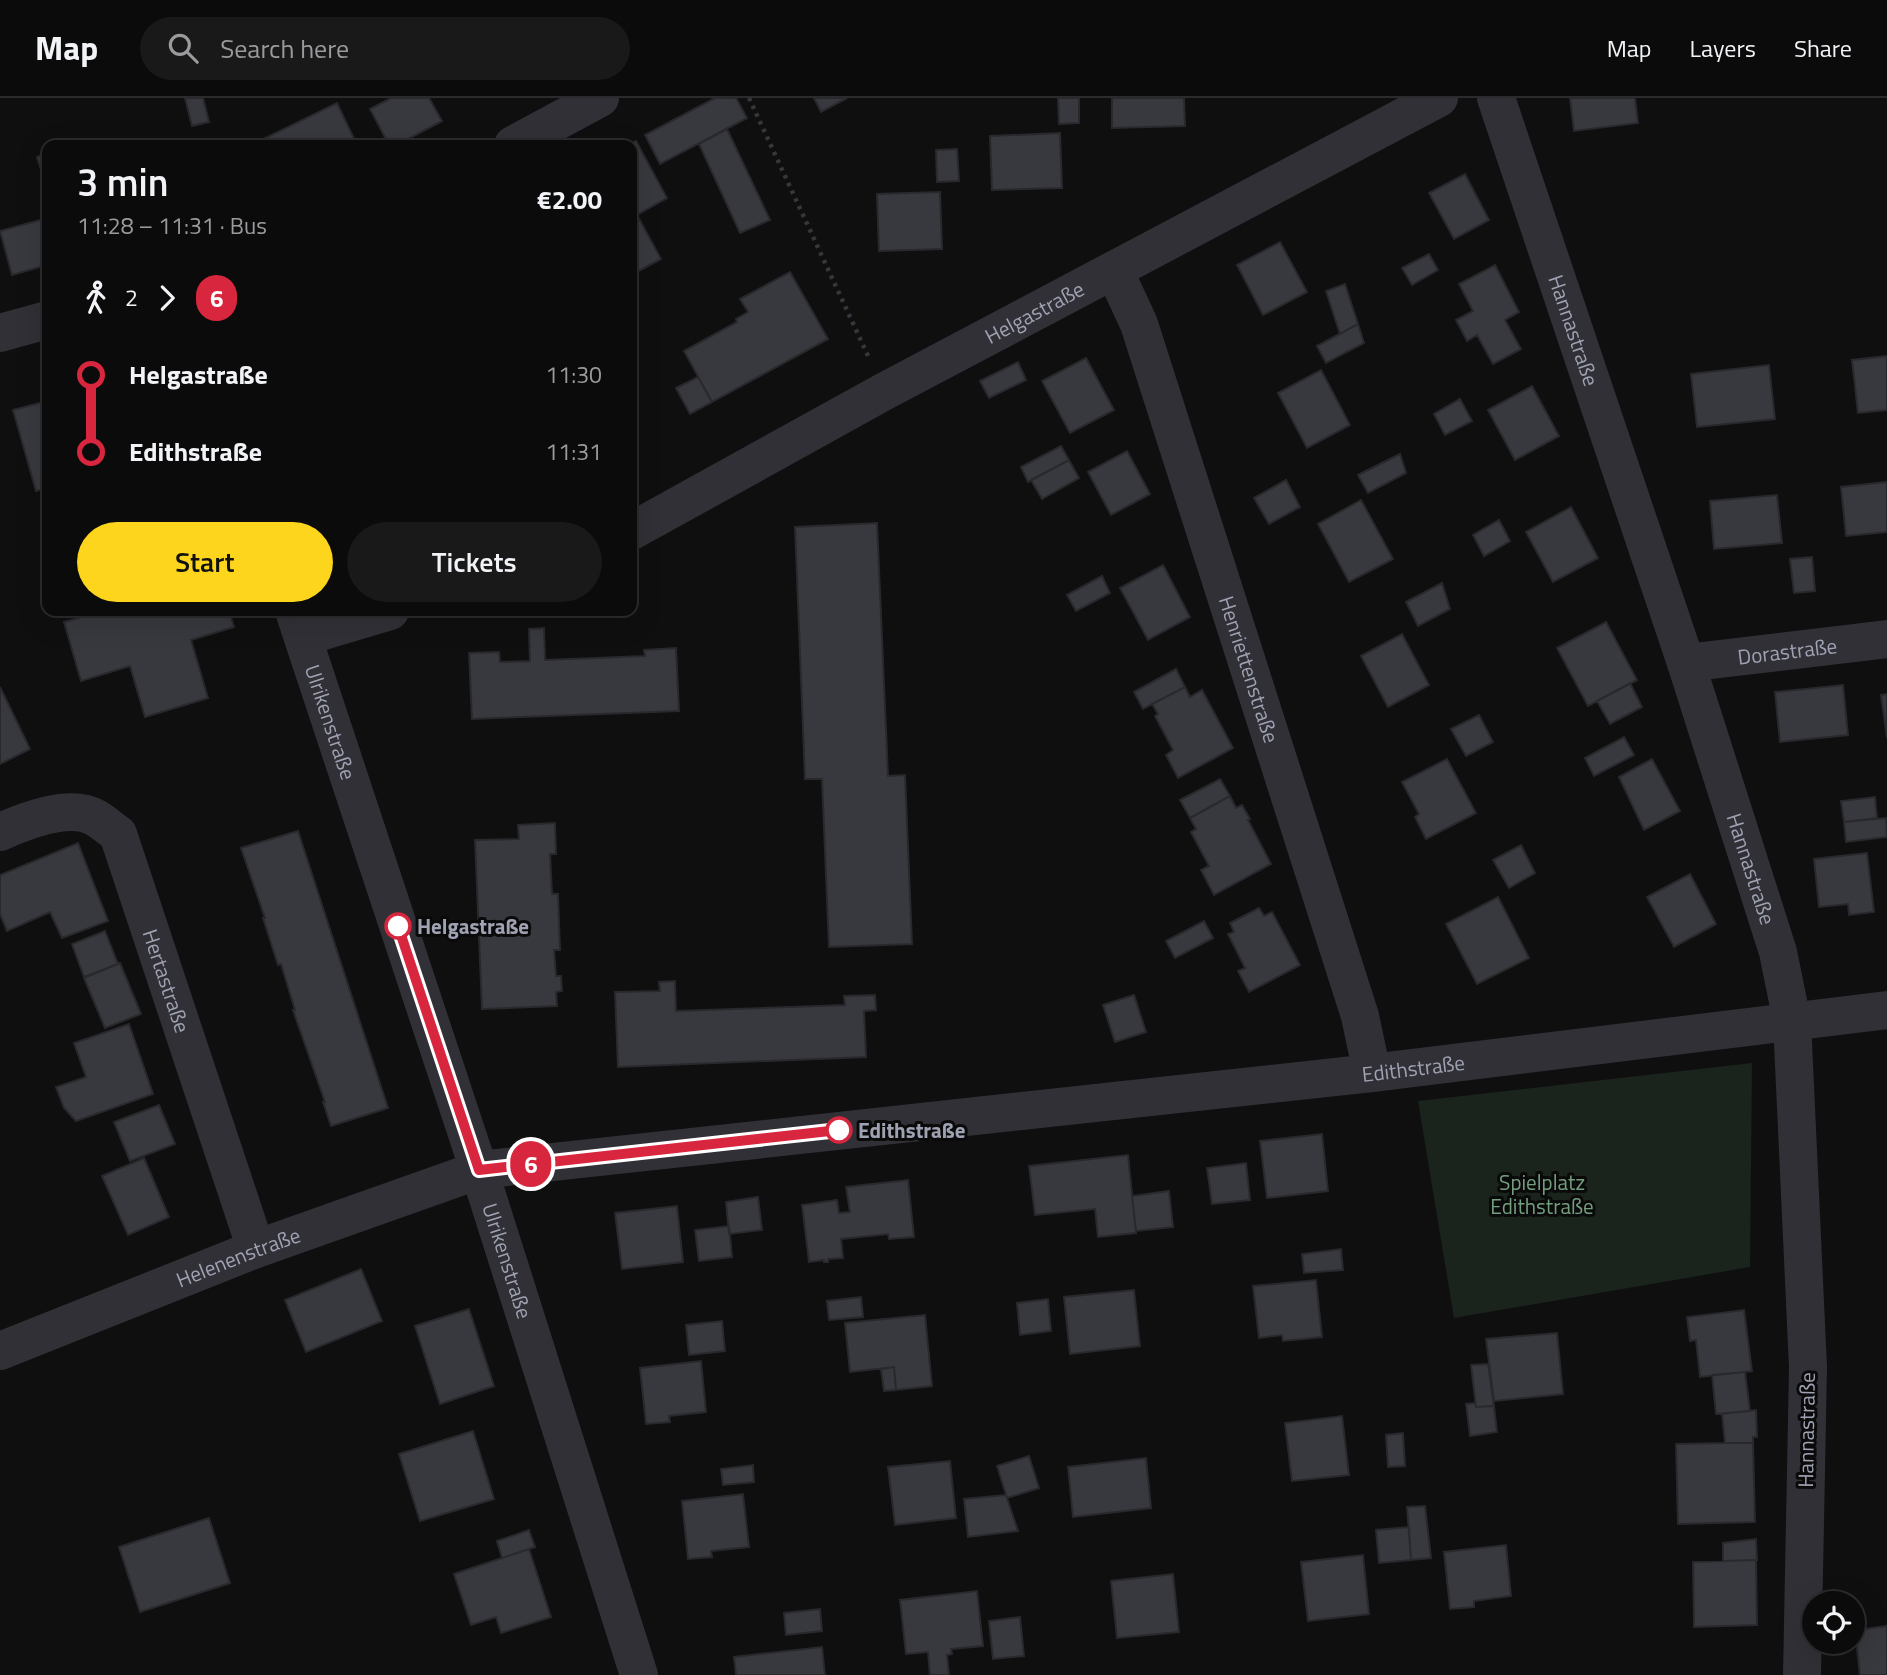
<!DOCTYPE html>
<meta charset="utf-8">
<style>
:root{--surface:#0b0b0c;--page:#19191a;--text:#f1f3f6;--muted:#9a9b9d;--line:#2b2b2d;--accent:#fcd51c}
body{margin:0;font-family:"Titillium Web",sans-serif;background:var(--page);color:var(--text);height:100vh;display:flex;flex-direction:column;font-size:26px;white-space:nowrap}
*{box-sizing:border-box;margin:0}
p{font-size:23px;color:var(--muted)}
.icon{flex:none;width:38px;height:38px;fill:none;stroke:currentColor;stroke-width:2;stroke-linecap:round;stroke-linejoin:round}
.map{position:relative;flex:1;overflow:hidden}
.side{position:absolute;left:42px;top:42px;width:595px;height:476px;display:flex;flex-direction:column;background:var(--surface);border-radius:14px;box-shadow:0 7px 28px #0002,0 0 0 2px var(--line)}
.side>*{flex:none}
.badge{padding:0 14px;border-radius:23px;font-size:24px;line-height:46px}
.tools{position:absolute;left:1802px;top:1493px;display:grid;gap:14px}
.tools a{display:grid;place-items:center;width:63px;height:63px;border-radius:50%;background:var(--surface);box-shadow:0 7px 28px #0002,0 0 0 2px var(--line);font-size:35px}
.map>.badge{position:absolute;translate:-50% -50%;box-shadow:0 0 0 4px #fff}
.legs{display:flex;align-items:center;gap:10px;height:77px;padding:0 35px;font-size:23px}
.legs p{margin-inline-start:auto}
.summary{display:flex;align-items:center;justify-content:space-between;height:119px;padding:0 35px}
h1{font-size:38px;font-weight:600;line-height:52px}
.cta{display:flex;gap:14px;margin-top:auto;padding:14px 35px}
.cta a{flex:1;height:80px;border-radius:42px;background:var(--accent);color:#111;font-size:28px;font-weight:600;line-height:80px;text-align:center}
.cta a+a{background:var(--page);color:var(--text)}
ul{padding:0 35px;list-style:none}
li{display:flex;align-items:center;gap:24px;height:77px;font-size:26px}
li i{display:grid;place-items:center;width:10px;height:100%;margin:0 9px;background:currentColor}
li i::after{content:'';width:18px;height:18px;margin:-9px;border:5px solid;border-radius:50%;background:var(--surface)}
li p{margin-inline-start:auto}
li:first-child i{background:linear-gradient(#0000 50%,currentColor 0)}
li:last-child i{background:linear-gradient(currentColor 50%,#0000 0)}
header{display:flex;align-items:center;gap:42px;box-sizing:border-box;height:98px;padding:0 35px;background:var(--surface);border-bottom:2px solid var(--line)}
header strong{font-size:33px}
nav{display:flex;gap:38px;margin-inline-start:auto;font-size:24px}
.search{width:490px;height:63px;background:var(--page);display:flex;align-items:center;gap:18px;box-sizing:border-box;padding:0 24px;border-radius:38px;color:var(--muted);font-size:26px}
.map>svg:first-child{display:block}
.green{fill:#1b231d}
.building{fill:#38393e;stroke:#29292d;stroke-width:2}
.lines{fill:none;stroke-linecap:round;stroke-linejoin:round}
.path{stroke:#36373d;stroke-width:4.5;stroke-dasharray:3.5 5;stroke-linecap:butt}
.minor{stroke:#303036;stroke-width:38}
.line-1-casing{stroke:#fff;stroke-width:16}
.line-1{stroke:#d7263d;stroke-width:10}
.stop-1-dot{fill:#fff;stroke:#d7263d;stroke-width:3.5}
.labels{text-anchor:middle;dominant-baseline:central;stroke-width:6;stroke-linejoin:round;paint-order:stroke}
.street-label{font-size:21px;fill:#9fa2b2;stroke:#0a0a0b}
.stop-label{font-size:21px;font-weight:bold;fill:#9fa2b2;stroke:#0a0a0b;text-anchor:start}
.park-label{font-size:21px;fill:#749f7e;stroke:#0a0a0b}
</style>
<header>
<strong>Map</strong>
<div class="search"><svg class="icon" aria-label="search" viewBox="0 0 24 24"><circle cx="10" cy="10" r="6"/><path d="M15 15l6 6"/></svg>Search here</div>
<nav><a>Map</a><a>Layers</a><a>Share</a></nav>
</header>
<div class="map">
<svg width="1887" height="1577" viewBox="0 0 1887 1577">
<rect width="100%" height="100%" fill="#0f0f10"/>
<!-- green -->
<path class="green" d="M1752,965L1750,1169L1454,1220L1418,1003Z"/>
<!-- building -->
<path class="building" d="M185,0H203L209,24L192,28Z
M391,0H429L442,23L397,47H389L370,11Z
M715,0H736L747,20L660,66L645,37Z
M814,0H847L821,14Z
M1058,0H1079V25L1059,26Z
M1112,0H1184L1185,28L1112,30Z
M1570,0H1635L1638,25L1574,33Z
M337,5L357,47H251Z
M727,31L770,122L740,135L699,46Z
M1060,35L1062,90L992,92L990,38Z
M636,43L667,100L637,117L661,161L633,176L632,47H627Z
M957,51L959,83L937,84L936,52Z
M47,55V90L37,59Z
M1465,76L1489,122L1454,141L1429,95Z
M940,94L942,151L879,153L877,96Z
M47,120V167L12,177L0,133Z
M1280,144L1307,194L1263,217L1237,167Z
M1429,156L1438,172L1412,187L1402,170Z
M1495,167L1519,214L1505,222L1521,251L1493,266L1477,237L1467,243L1456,222L1473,213L1459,186Z
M790,174L828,241L712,304L684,253L737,224L736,221L748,214L740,201Z
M1345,186L1358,226L1340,236L1326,193Z
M1358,226L1364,245L1326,265L1317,248Z
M1887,258V312L1858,315L1852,262Z
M1086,260L1114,312L1070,335L1042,283Z
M1018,264L1026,282L989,300L980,283Z
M1769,267L1775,321L1697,329L1691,276Z
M1321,272L1350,327L1307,350L1278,295Z
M698,279L712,304L690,316L676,290Z
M1532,288L1559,338L1515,362L1488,312Z
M1460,301L1472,323L1445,337L1434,316Z
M47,303V390L36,393L13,312Z
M1061,348L1069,362L1028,384L1021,369Z
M1127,353L1150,396L1111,417L1088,374Z
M1400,356L1406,375L1368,395L1358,377Z
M1069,362L1079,380L1042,401L1031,382Z
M1286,382L1300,409L1269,426L1254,400Z
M1887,384V434L1846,438L1841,389Z
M1777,397L1782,445L1714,451L1710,403Z
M1361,402L1393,461L1349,484L1318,426Z
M1571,409L1598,460L1553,484L1526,434Z
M1499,422L1510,443L1484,458L1473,437Z
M877,425L888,678L905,677L912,846L829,849L822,681H805L795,429Z
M1812,459L1815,493L1794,495L1790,461Z
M1163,467L1190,519L1148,542L1120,490Z
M1102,478L1110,495L1076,513L1067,497Z
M1442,485L1450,511L1418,528L1406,504Z
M103,513H229L234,529L191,542L208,600L145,619L130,568L81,583L64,524Z
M1606,524L1637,582L1588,608L1557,550Z
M544,530L545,562L645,558L644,552L676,550L679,613L472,621L469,555L499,554L500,564L530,563L529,531Z
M1402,536L1429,587L1388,609L1361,558Z
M1176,571L1185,589L1143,611L1134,594Z
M1630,585L1642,609L1610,626L1597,603Z
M1843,587L1848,637L1780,644L1775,594Z
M0,589L30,651L0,666Z
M1185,589L1190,599L1202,592L1233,650L1178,680L1166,657L1173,652L1155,618L1158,616L1152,606Z
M1887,596V640L1881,597Z
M1479,617L1493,644L1466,658L1451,631Z
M1624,639L1634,657L1594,678L1585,660Z
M1447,661L1476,715L1426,741L1415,719L1419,716L1402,684Z
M1652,661L1680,713L1644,732L1619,679Z
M1220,681L1230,698L1190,720L1180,702Z
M1230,698L1236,710L1242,707L1250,721L1248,722L1271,766L1214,797L1201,772L1209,768L1191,734L1196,731L1190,720Z
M1875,699L1877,720L1844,724L1841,703Z
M1886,720L1887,739L1846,744L1844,724Z
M555,725L556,756H550L552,796H558L560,852H554L556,878H561L562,893L556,894L557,908L482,911L475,742L519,741L518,727Z
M298,733L388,1010L331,1028L323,1004H325L293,912H295L281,866L278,867L263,820H265L241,750Z
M78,745L108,823L62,840L50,814L7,833L0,816V777Z
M1521,747L1535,775L1509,790L1493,762Z
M1867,755L1874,814L1849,817L1848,806L1819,809L1814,761Z
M1690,776L1716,826L1674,849L1647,799Z
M1498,799L1529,860L1477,886L1446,826Z
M1259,810L1264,818L1272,814L1300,867L1249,894L1238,873L1245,870L1228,836L1234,834L1230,825Z
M1204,823L1213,840L1175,860L1166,843Z
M105,833L118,866L84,879L72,846Z
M120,865L141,916L105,930L84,880Z
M675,883L676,913L845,907L844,898L875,897L876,912L864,913L866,959L618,969L615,894L660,893L659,884Z
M1134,897L1146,934L1115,944L1103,907Z
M129,926L153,996L76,1023L64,1010L56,989L86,979L74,945Z
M159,1007L175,1046L130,1063L114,1024Z
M1322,1036L1328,1093L1267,1100L1260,1043Z
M1128,1057L1136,1135L1098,1139L1095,1111L1035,1117L1029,1068Z
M144,1060L169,1119L128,1137L102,1078Z
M1246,1065L1250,1102L1212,1106L1207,1070Z
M908,1082L914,1139L889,1141L888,1136L841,1141L843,1160L828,1161V1164H824V1162L809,1164L802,1107L837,1102L839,1115L850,1114L846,1089Z
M1169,1093L1173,1129L1136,1133L1132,1098Z
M758,1099L762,1132L729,1136L726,1104Z
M677,1108L683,1164L622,1171L615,1115Z
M729,1128L732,1159L699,1163L695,1132Z
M1341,1151L1343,1172L1304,1175L1302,1156Z
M361,1171L382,1223L306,1254L285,1202Z
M1316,1182L1322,1239L1283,1243L1282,1237L1259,1240L1253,1188Z
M1134,1192L1140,1248L1070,1256L1064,1199Z
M861,1199L863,1219L829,1222L827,1203Z
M1048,1201L1051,1233L1020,1237L1017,1205Z
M469,1211L494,1288L440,1306L415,1228Z
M1744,1212L1752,1273L1700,1279L1696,1242L1690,1243L1687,1219Z
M925,1217L932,1288L896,1292L894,1269L850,1274L845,1225Z
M722,1223L725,1253L689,1257L686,1227Z
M1557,1235L1563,1296L1494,1303L1486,1241Z
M701,1263L706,1314L669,1318L670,1324L646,1326L640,1270Z
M1488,1266L1494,1308L1476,1309L1471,1267Z
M894,1269L896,1292L884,1293L881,1271Z
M1745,1274L1750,1313L1716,1316L1712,1277Z
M1475,1305L1476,1309L1494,1308L1497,1334L1470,1338L1466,1306Z
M1756,1312L1757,1339H1753V1345H1725L1722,1316Z
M1342,1318L1349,1377L1292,1383L1285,1325Z
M473,1333L494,1401L420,1423L399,1356Z
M1403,1335L1405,1368L1388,1369L1386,1337Z
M1725,1345H1753L1755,1424L1678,1426L1676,1346Z
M1029,1358L1039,1390L1007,1400L997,1368Z
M1146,1360L1151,1410L1073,1419L1068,1369Z
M950,1363L956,1420L895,1427L888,1369Z
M753,1367L754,1384L723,1387L721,1371Z
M743,1396L749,1449L711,1453L712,1459L688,1461L682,1403Z
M1006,1397L1018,1433L968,1439L964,1401Z
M1425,1408L1431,1460L1411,1462L1407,1409Z
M209,1420L230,1485L140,1514L119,1449Z
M1409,1429L1411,1462L1379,1465L1376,1432Z
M529,1432L535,1449L502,1460L497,1443Z
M1756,1441L1757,1462L1723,1463V1445Z
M1506,1447L1511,1498L1474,1503V1509L1450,1511L1444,1454Z
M529,1451L551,1519L501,1535L496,1519L471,1527L454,1476Z
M1363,1457L1369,1516L1308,1523L1301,1464Z
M1756,1462L1757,1527L1694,1529L1693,1464Z
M1173,1476L1179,1534L1117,1540L1111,1483Z
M977,1493L983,1548L951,1551L952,1556L947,1557L949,1577H930L928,1554L906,1556L900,1502Z
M820,1511L822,1533L786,1537L784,1515Z
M1020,1519L1024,1558L993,1561L989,1523Z
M1887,1528V1577H1860L1855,1532Z
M822,1549L825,1577H736L734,1559Z"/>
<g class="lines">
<!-- path -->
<path class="path" d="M749,0L869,260"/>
<!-- minor -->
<g class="minor">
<path id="s1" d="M1496,0L1686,565L1778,854L1792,923L1808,1269L1802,1577"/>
<path d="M513,47L600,0"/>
<path id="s2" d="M1114,172L1139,226L1360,918L1372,975"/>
<path d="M0,235L47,222"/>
<path id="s3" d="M632,433L885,293L1439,0"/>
<path id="s4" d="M294,513L479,1072L639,1577"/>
<path d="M303,539L390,513"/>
<path id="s5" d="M1686,565L1887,541"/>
<path id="s6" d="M0,734C25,723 70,705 96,720C103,724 111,731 118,736L256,1151"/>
<path id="s7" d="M0,1253L256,1151L479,1072L1372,975L1887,912"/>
</g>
</g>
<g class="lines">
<defs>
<path id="line-1" d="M398,828L479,1072L839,1032"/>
</defs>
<!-- line-1 casing -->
<use href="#line-1" class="line-1-casing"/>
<!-- line-1 -->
<use href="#line-1" class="line-1"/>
</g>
<!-- markers -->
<g class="stop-1-dot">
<circle cx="398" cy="828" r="12"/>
<circle cx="839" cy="1032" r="12"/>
</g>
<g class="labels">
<!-- street labels -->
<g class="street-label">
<text stroke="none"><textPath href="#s3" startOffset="458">Helgastraße</textPath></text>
<text stroke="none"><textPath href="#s1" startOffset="245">Hannastraße</textPath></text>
<text stroke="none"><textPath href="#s5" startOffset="102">Dorastraße</textPath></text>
<text stroke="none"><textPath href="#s2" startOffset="422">Henriettenstraße</textPath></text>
<text stroke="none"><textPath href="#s4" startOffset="117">Ulrikenstraße</textPath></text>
<text stroke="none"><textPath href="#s1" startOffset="812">Hannastraße</textPath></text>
<text stroke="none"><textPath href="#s6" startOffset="282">Hertastraße</textPath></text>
<text stroke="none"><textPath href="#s7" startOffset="1452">Edithstraße</textPath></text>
<text stroke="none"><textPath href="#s7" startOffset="256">Helenenstraße</textPath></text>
<text stroke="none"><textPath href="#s4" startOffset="684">Ulrikenstraße</textPath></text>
<text transform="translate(1806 1332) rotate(-89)">Hannastraße</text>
</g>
<!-- stop labels -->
<g class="stop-label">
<text x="417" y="828">Helgastraße</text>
<text x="858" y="1032">Edithstraße</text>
</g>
<!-- park labels -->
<g class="park-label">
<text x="1542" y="1084">Spielplatz<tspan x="1542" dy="24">Edithstraße</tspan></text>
</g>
</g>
</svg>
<div class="tools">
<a><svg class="icon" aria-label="locate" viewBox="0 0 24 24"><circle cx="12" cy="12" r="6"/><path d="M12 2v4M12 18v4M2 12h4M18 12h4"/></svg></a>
</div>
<b class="badge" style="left:531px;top:1066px;background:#d7263d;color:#fff">6</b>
<section class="side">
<div class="summary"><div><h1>3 min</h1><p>11:28 – 11:31 · Bus</p></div><b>€2.00</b></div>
<div class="legs"><svg class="icon" aria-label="walk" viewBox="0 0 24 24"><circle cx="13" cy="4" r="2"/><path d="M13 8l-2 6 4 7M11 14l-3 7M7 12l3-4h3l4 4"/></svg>2<svg class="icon" aria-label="forward" viewBox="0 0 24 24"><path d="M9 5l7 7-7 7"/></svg><b class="badge" style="background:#d7263d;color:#fff">6</b></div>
<ul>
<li><i style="color:#d7263d"></i><b>Helgastraße</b><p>11:30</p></li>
<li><i style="color:#d7263d"></i><b>Edithstraße</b><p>11:31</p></li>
</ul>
<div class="cta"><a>Start</a><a>Tickets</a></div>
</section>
</div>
